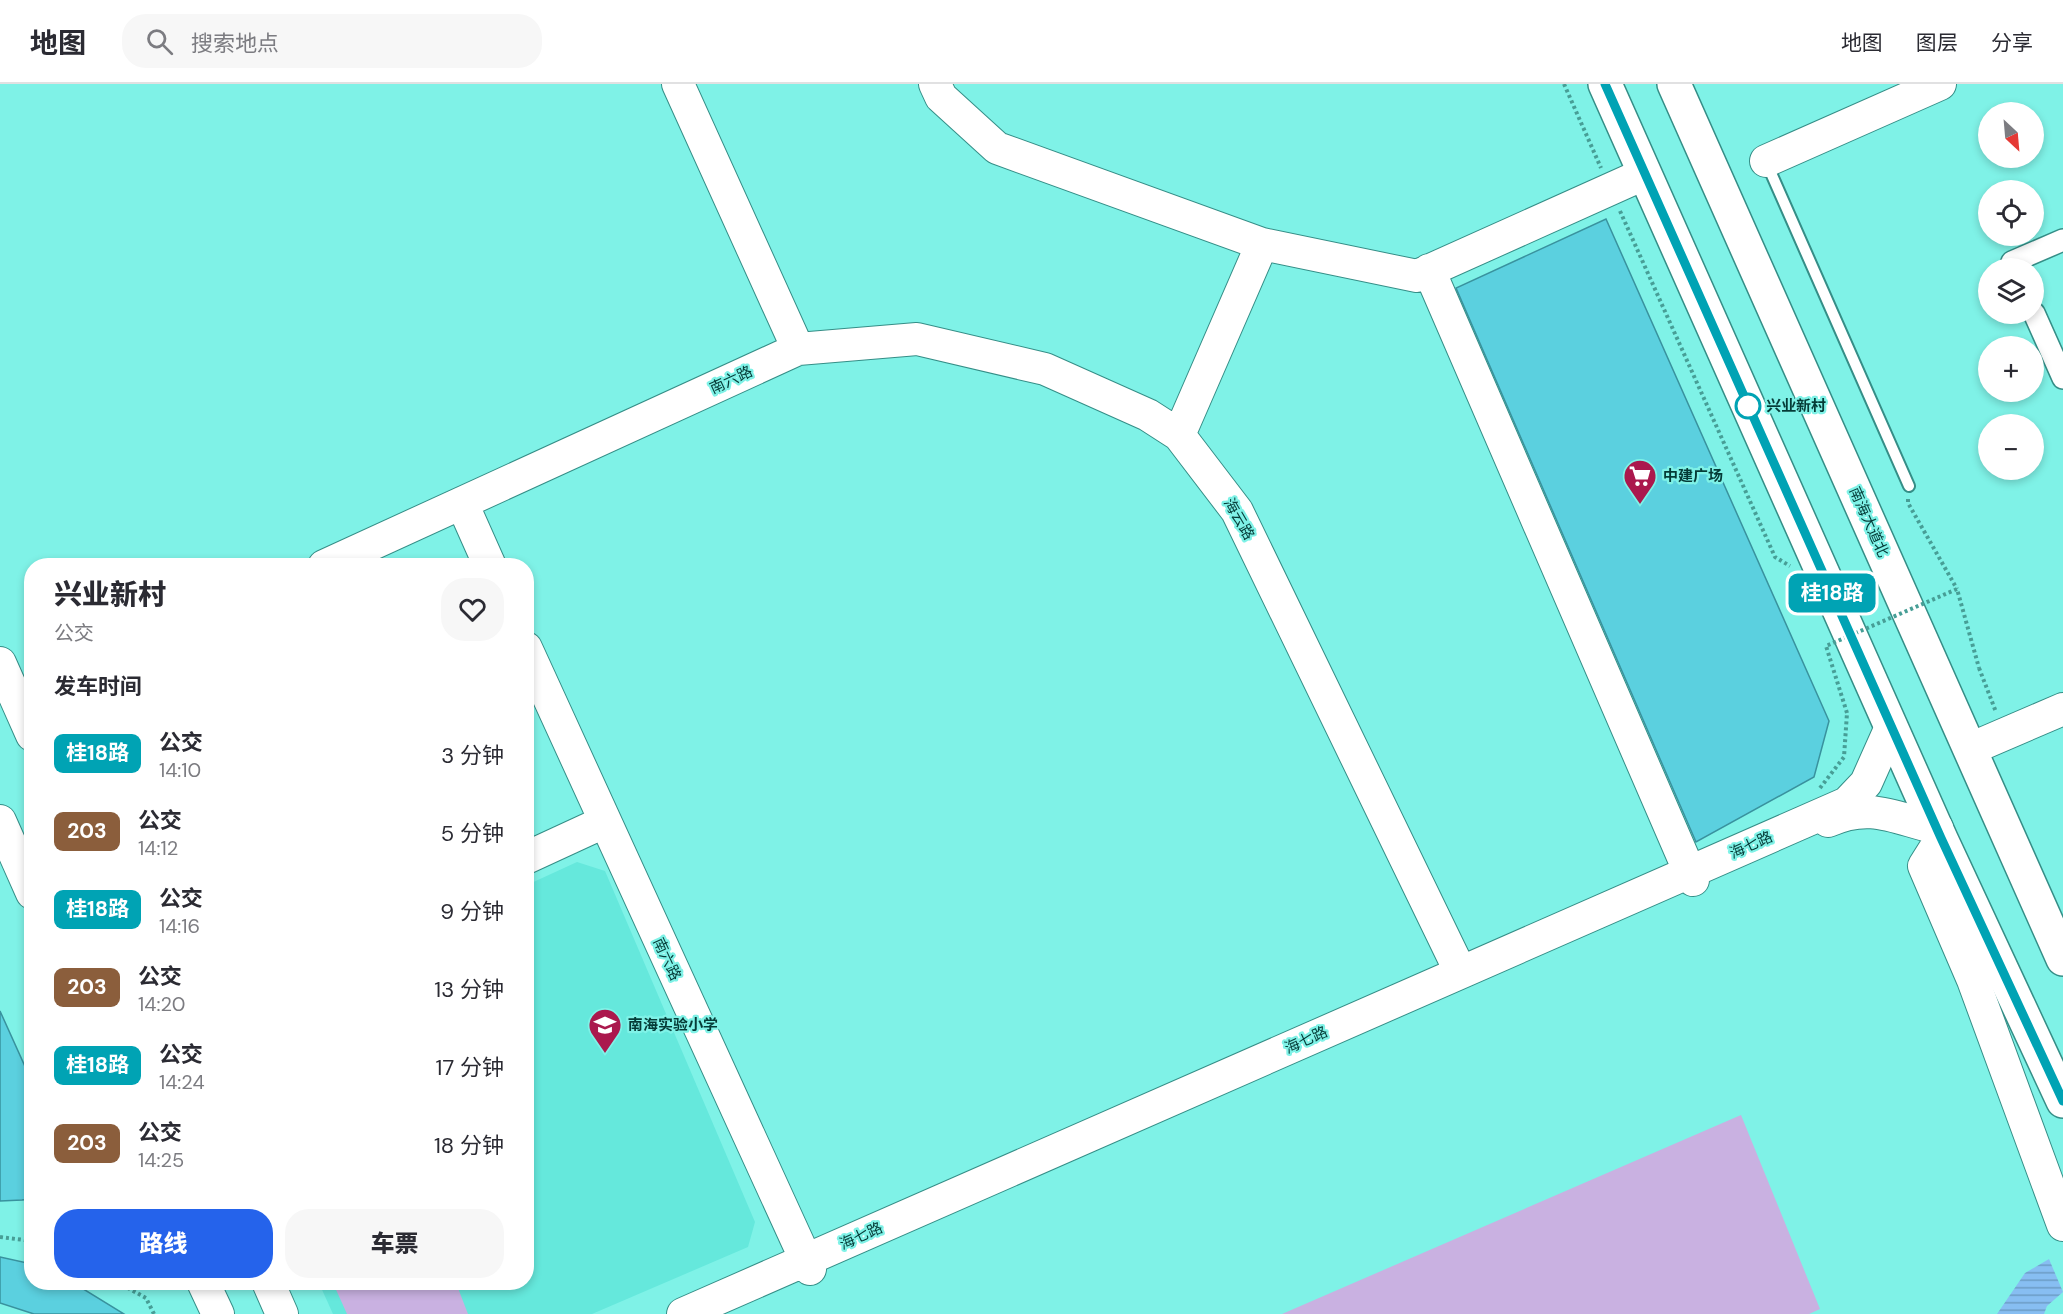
<!DOCTYPE html>
<html lang="zh">
<meta charset="utf-8">
<style>
:root{--surface:#fff;--page:#f7f7f7;--text:#2b2b33;--muted:#7c7c81;--line:#e1e1e2;--accent:#2563eb}
body{margin:0;font-family:"DM Sans","Noto Sans SC",sans-serif;background:var(--page);color:var(--text);height:100vh;display:flex;flex-direction:column;font-size:22px;white-space:nowrap}
*{box-sizing:border-box;margin:0}
p{font-size:20px;color:var(--muted)}
.icon{flex:none;width:33px;height:33px;fill:none;stroke:currentColor;stroke-width:2;stroke-linecap:round;stroke-linejoin:round}
.map{position:relative;flex:1;overflow:hidden}
.details{position:absolute;left:24px;top:474px;width:510px;height:732px;display:flex;flex-direction:column;background:var(--surface);border-radius:24px;box-shadow:0 3px 9px #0003}
.details>*{flex:none}
.badge{padding:0 12px;border-radius:9px;font-size:21px;line-height:39px}
.needle{width:39px;rotate:154deg}
.fabs{position:absolute;left:1978px;top:18px;display:grid;gap:12px}
.fabs a{display:grid;place-items:center;width:66px;height:66px;border-radius:50%;background:var(--surface);box-shadow:0 3px 9px #0003;font-size:30px}
.map>.badge{position:absolute;translate:-50% -50%;box-shadow:0 0 0 3px #fff}
h2{padding:0 30px;font-size:22px;line-height:54px}
.round{display:grid;place-items:center;flex:none;width:63px;height:63px;border-radius:24px;background:var(--page)}
.overview{display:flex;align-items:center;justify-content:space-between;height:102px;padding:0 30px}
h1{font-size:28px;font-weight:800;line-height:45px}
.action{display:flex;gap:12px;margin-top:auto;padding:12px 30px}
.action a{flex:1;height:69px;border-radius:24px;background:var(--accent);color:#fff;font-size:24px;font-weight:800;line-height:69px;text-align:center}
.action a+a{background:var(--page);color:var(--text)}
ul{padding:0;list-style:none}
li{display:flex;align-items:center;gap:18px;height:78px;padding:0 30px}
li div{flex:1}
li b{display:block;font-size:22px}
li em{font-style:normal}
li .badge{min-width:66px;font-weight:700;text-align:center}
header{display:flex;align-items:center;gap:36px;box-sizing:border-box;height:84px;padding:0 30px;background:var(--surface);border-bottom:2px solid var(--line)}
header strong{font-size:28px}
nav{display:flex;gap:33px;margin-inline-start:auto;font-size:21px}
.search{width:420px;height:54px;background:var(--page);display:flex;align-items:center;gap:15px;box-sizing:border-box;padding:0 21px;border-radius:24px;color:var(--muted);font-size:22px}
.map>svg:first-child{display:block}
.built{fill:#65e8dc}
.green{fill:#c9b1e1}
.water{fill:url(#water-rules)}
.building{fill:#5bd0df;stroke:#39929e;stroke-width:1.5}
.lines{fill:none;stroke-linecap:round;stroke-linejoin:round}
.lane-casing{stroke:#358e87;stroke-width:14}
.street-casing{stroke:#358e87;stroke-width:24}
.secondary-casing{stroke:#358e87;stroke-width:34}
.highway-casing{stroke:#358e87;stroke-width:36}
.path{stroke:#479e96;stroke-width:4;stroke-dasharray:3 3;stroke-linecap:butt}
.lane{stroke:#fff;stroke-width:10}
.street{stroke:#fff;stroke-width:21}
.secondary{stroke:#fff;stroke-width:32}
.highway{stroke:#fff;stroke-width:33}
.path-bridge{stroke:#479e96;stroke-width:4;stroke-dasharray:3 3;stroke-linecap:butt}
.line-casing{stroke:#fff;stroke-width:14}
.line{stroke:#00a3b4;stroke-width:9}
.stop-dot{fill:#fff;stroke:#00a3b4;stroke-width:3}
.labels{text-anchor:middle;dominant-baseline:central;stroke-width:4.5;stroke-linejoin:round;paint-order:stroke}
.street-label{font-size:15px;fill:#053b37;stroke:#7ff2e7}
.stop-label{font-size:15px;font-weight:bold;fill:#053b37;stroke:#7ff2e7;text-anchor:start}
.poi-label{font-size:15px;font-weight:bold;fill:#053b37;stroke:#7ff2e7;text-anchor:start}
</style>
<header>
<strong>地图</strong>
<div class="search"><svg class="icon" aria-label="search" viewBox="0 0 24 24"><circle cx="10" cy="10" r="6"/><path d="M15 15l6 6"/></svg>搜索地点</div>
<nav><a>地图</a><a>图层</a><a>分享</a></nav>
</header>
<div class="map">
<svg width="2063" height="1230" viewBox="0 0 2063 1230">
<defs>
<pattern id="water-rules" width="6" height="5" patternUnits="userSpaceOnUse" patternTransform="scale(1.5)"><rect width="6" height="5" fill="#87bef2"/><path d="M0 2.5h6" fill="none" stroke="#6c9cc5"/></pattern>
</defs>
<rect width="100%" height="100%" fill="#7ff2e7"/>
<!-- built -->
<path class="built" d="M577,778L605,787L755,1138L748,1163L592,1230H333L319,1199L526,1198L527,801Z"/>
<!-- green -->
<path class="green" d="M1741,1031L1820,1225L1809,1230H1282Z
M333,1199H456L468,1230H347Z"/>
<!-- water -->
<path class="water" d="M2049,1175L2063,1208L2047,1222L2044,1230H1997L2025,1189Z"/>
<!-- building -->
<path class="building" d="M1606,135L1829,637L1814,693L1696,758L1456,204Z
M0,927L32,998V1115L22,1116L0,1117Z
M0,1173L32,1180V1198H72L124,1230H34L0,1219Z"/>
<g class="lines">
<defs>
<path id="lane" d="M1767,80L1909,402"/>
<path id="street" d="M2014,184L2012,178L2063,156
M2034,229L2063,294"/>
<path id="secondary" d="M678,0L798,265
M935,0L941,13L997,64L1262,160L1417,192L1644,90
M1766,77L1940,0
M1429,186L1693,796
M1179,351L1262,160
M462,419L490,482
M324,482L798,265L917,255L1045,285L1148,331L1179,351L1237,427L1460,887
M526,564L810,1185
M0,579L32,651
M1970,665L2063,625
M0,737L32,809
M1828,737C1871,718 1894,734 1937,744
M1941,755L1924,782L1973,896L2063,1141
M526,774L604,738
M203,1198L218,1230
M268,1198L282,1230
M683,1230L1847,719L1866,699L1891,643"/>
<path id="highway" d="M1605,0L1941,755L2063,1017
M1674,0L2063,875"/>
</defs>
<!-- lane casing -->
<use href="#lane" class="lane-casing"/>
<!-- street casing -->
<use href="#street" class="street-casing"/>
<!-- secondary casing -->
<use href="#secondary" class="secondary-casing"/>
<!-- highway casing -->
<use href="#highway" class="highway-casing"/>
<!-- path -->
<path class="path" d="M1564,0L1601,84
M1620,127L1775,473L1790,482
M1908,415V419L1957,505
M1979,584L1996,628
M1820,704L1844,673L1847,629
M0,1153L32,1157
M117,1198L146,1214L154,1230"/>
<!-- lane -->
<use href="#lane" class="lane"/>
<!-- street -->
<use href="#street" class="street"/>
<!-- secondary -->
<use href="#secondary" class="secondary"/>
<!-- highway -->
<use href="#highway" class="highway"/>
<!-- path-bridge -->
<path class="path-bridge" d="M1847,629L1826,562L1957,505L1979,584"/>
</g>
<g class="lines">
<defs>
<path id="line" d="M1605,0L1941,754L2063,1017"/>
</defs>
<!-- line casing -->
<use href="#line" class="line-casing"/>
<!-- line -->
<use href="#line" class="line"/>
</g>
<!-- icons -->
<defs>
<symbol id="supermarket-pin" viewBox="-11 -11 22 30"><path d="M0 17L-7.5 6A9.5 9.5 0 1 1 7.5 6Z" fill="#ab184d" stroke="#7ff2e7"/><path d="M-6-5.5h2.5l.6 2H6L4.5 2H-2.5L-4.4-4H-6ZM-1.5 3.2a1.3 1.3 0 1 0 .1 0ZM3 3.2a1.3 1.3 0 1 0 .1 0Z" fill="#fff"/></symbol>
<symbol id="school-pin" viewBox="-11 -11 22 30"><path d="M0 17L-7.5 6A9.5 9.5 0 1 1 7.5 6Z" fill="#ab184d" stroke="#7ff2e7"/><path d="M0-5L7-2L0 1L-7-2ZM-4 1L0 2.5L4 1V4Q0 6-4 4Z" fill="#fff"/></symbol>
</defs>
<g fill-rule="evenodd">
<use href="#supermarket-pin" x="1621" y="373" width="38" height="52"/>
<use href="#school-pin" x="586" y="922" width="38" height="52"/>
</g>
<!-- markers -->
<circle class="stop-dot" cx="1748" cy="322" r="12"/>
<g class="labels">
<!-- street labels -->
<g class="street-label">
<text transform="translate(731 296) rotate(-25)">南六路</text>
<text transform="translate(1239 435) rotate(60)">海云路</text>
<text transform="translate(1869 438) rotate(66)">南海大道北</text>
<text transform="translate(1751 761) rotate(-24)">海七路</text>
<text transform="translate(667 875) rotate(65)">南六路</text>
<text transform="translate(1306 956) rotate(-24)">海七路</text>
<text transform="translate(861 1152) rotate(-24)">海七路</text>
</g>
<!-- stop labels -->
<g class="stop-label">
<text x="1766" y="322">兴业新村</text>
</g>
<!-- poi labels -->
<g class="poi-label">
<text x="1663" y="392">中建广场</text>
<text x="628" y="941">南海实验小学</text>
</g>
</g>
</svg>
<div class="fabs">
<a><svg class="needle" viewBox="-14 -14 28 28"><path d="M0-13l5 13h-10z" fill="#e53935"/><path d="M0 13l5-13h-10z" fill="#7c7c81"/></svg></a>
<a><svg class="icon" aria-label="locate" viewBox="0 0 24 24"><circle cx="12" cy="12" r="6"/><path d="M12 2v4M12 18v4M2 12h4M18 12h4"/></svg></a>
<a><svg class="icon" aria-label="layers" viewBox="0 0 24 24"><path d="M12 4l9 5-9 5-9-5zM3 14l9 5 9-5"/></svg></a>
<a>+</a>
<a>−</a>
</div>
<b class="badge" style="left:1832px;top:509px;background:#00a3b4;color:#fff">桂18路</b>
<section class="details">
<div class="overview"><div><h1>兴业新村</h1><p>公交</p></div><a class="round"><svg class="icon" aria-label="heart" viewBox="0 0 24 24"><path d="M12 20l-8-8c-3-5 5-10 8-4 3-6 11-1 8 4z"/></svg></a></div>
<h2>发车时间</h2>
<ul>
<li><span class="badge" style="background:#00a3b4;color:#fff">桂18路</span><div><b>公交</b><p>14:10</p></div><em>3 分钟</em></li>
<li><span class="badge" style="background:#8b5e3c;color:#fff">203</span><div><b>公交</b><p>14:12</p></div><em>5 分钟</em></li>
<li><span class="badge" style="background:#00a3b4;color:#fff">桂18路</span><div><b>公交</b><p>14:16</p></div><em>9 分钟</em></li>
<li><span class="badge" style="background:#8b5e3c;color:#fff">203</span><div><b>公交</b><p>14:20</p></div><em>13 分钟</em></li>
<li><span class="badge" style="background:#00a3b4;color:#fff">桂18路</span><div><b>公交</b><p>14:24</p></div><em>17 分钟</em></li>
<li><span class="badge" style="background:#8b5e3c;color:#fff">203</span><div><b>公交</b><p>14:25</p></div><em>18 分钟</em></li>
</ul>
<div class="action"><a>路线</a><a>车票</a></div>
</section>
</div>
